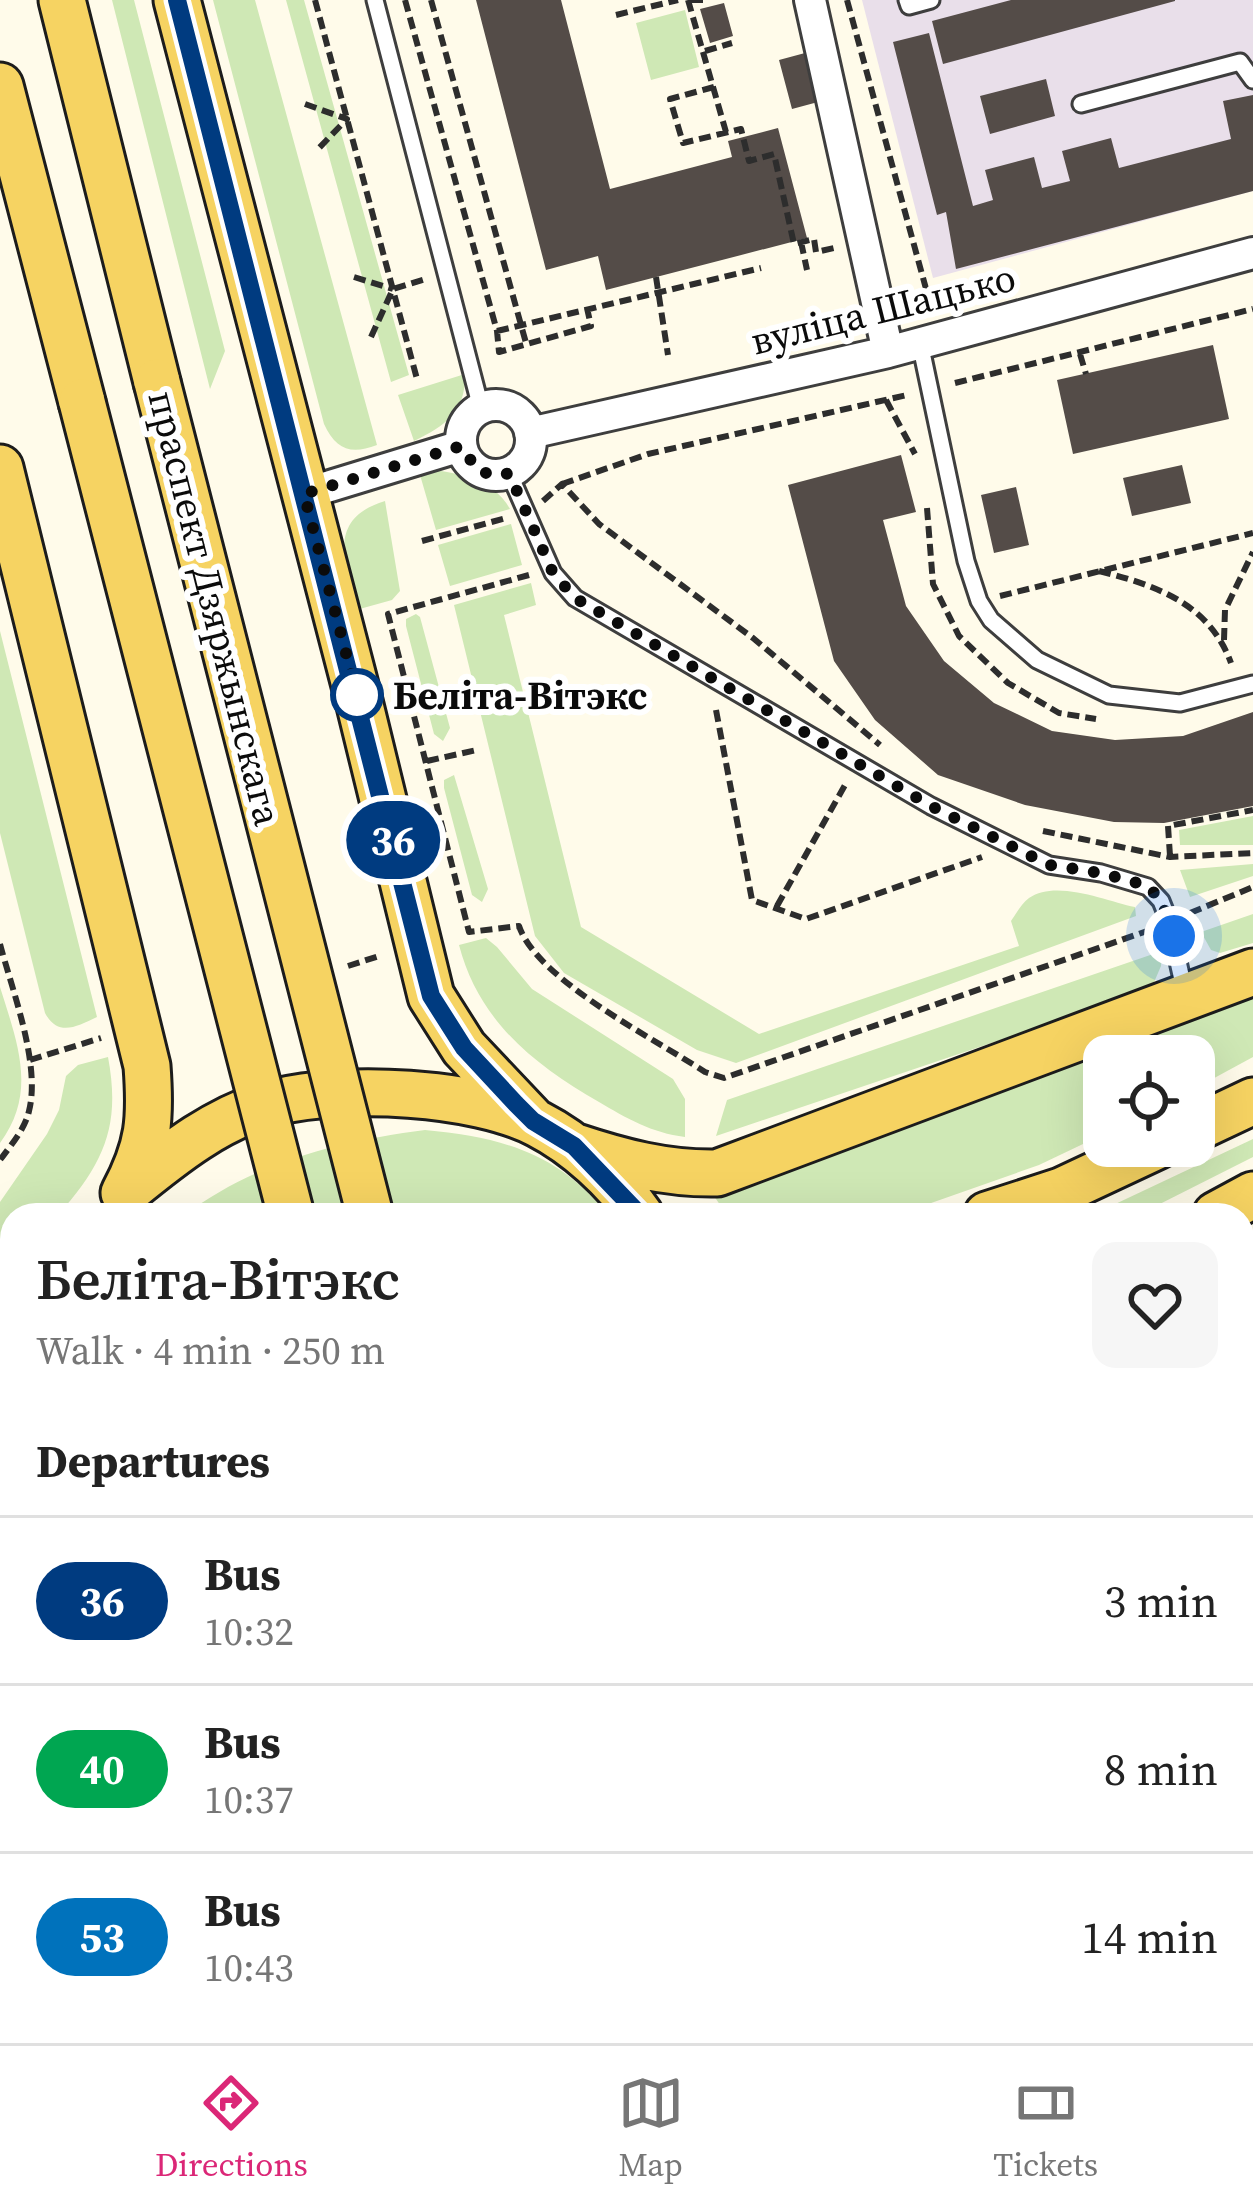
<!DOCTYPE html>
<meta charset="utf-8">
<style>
:root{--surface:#fff;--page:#f6f6f6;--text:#222;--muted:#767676;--line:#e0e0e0;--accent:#db2777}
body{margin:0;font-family:"Source Serif 4",serif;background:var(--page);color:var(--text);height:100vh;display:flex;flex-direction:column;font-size:45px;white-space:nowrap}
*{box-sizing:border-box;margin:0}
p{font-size:39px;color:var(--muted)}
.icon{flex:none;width:66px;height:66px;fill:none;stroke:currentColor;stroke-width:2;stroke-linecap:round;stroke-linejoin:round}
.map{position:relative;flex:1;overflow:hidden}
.panel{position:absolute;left:0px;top:1203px;width:1254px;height:840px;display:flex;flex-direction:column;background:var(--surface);border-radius:36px 36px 0 0;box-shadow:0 12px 48px #0002}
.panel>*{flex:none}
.badge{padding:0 24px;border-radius:39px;font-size:42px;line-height:78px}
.buttons{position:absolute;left:1083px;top:1035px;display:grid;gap:24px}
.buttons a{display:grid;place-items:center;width:132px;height:132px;border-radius:24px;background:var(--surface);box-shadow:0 12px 48px #0002;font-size:60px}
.you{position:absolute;width:60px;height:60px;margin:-30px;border:9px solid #fff;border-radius:50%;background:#1a73e8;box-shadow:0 0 0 18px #1a73e833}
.map>.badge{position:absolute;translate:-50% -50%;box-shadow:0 0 0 6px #fff}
h2{padding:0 36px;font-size:45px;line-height:108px}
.round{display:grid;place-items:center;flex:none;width:126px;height:126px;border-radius:24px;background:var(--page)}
.head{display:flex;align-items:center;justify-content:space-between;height:204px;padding:0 36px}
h1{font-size:57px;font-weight:600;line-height:90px}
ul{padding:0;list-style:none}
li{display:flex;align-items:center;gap:36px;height:168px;padding:0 36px;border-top:3px solid var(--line)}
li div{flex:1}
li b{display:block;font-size:45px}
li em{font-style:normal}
li .badge{min-width:132px;font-weight:700;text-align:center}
.tab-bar{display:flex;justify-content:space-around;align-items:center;height:168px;border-top:3px solid var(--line);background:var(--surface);font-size:33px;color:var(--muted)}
.tab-bar a{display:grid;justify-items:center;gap:6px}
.tab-bar .on{color:var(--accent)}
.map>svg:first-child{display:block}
.industrial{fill:#e9dfea}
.green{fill:#cfe8b5}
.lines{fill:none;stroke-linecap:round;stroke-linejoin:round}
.stream{stroke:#3890cb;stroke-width:10}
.building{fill:#544c48}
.lane-casing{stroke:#3e3e3e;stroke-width:21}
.street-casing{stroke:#3e3e3e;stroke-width:36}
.primary-casing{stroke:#1c1c1c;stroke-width:51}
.path{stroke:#2d2d2d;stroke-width:6;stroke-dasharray:12 6;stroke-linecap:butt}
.lane{stroke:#fff;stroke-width:15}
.street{stroke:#fff;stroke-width:30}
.primary{stroke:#f6d362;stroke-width:45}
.primary-bridge-casing{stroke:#1c1c1c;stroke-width:51;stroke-linecap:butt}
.primary-bridge{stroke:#f6d362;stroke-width:45}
.line-casing{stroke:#fff;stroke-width:27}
.line{stroke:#003b80;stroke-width:18}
.walk{stroke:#0b0b0b;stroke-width:12;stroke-dasharray:0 21.6}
.stop-dot{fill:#fff;stroke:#003b80;stroke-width:6}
.labels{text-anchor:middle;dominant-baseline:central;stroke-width:12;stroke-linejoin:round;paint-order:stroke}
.street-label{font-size:39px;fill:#0b0b0b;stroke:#fff}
.stop-label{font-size:39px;font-weight:bold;fill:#0b0b0b;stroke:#fff;text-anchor:start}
</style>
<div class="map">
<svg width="1253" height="2043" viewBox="0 0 1253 2043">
<rect width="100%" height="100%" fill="#fffbea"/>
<!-- industrial -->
<path class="industrial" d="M862,0H1253V191L933,278Z"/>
<!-- green -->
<path class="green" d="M112,0H134L225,351L210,389Z
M213,0H255L377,445C351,455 336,450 324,424Z
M286,0H304L409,375L391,382Z
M685,10L699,67L651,80L636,23Z
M465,374C466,411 446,426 414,441L398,395Z
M418,468C452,472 493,477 510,509L436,530Z
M385,501L400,591L392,600L356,610C346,564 325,519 385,501Z
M511,524L522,565L450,586L438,545Z
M531,583L536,605L504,615L581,927L759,1034L1019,946L1011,921C1016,914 1022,903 1029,898C1056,879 1106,901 1135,907L1136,916L736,1063L697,1050L564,973L535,936L454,605Z
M416,614L420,617L450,728L443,741L434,734L406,626V619Z
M0,631L97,1017C76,1027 58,1037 45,1013L0,833Z
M454,775L488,889L482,902L472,895L444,788V780Z
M1253,816V845H1180L1179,830Z
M1253,864V876L1190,897L1180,870Z
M1253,914V943L1220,953L1211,950L1201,932Z
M486,938L497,947L532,989L673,1079L685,1099V1137C652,1133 626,1118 599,1102C533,1064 479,1021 459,945Z
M1162,951L1161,966L1152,987L1125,998L716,1136L727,1100Z
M0,987C17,1042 38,1092 0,1143Z
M1253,995V1057L1194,1089V1056H1104V1134L1039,1165L897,1215H727L705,1183Z
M108,1057C121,1126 104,1163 58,1215H12V1270L0,1285V1202L47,1134L59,1110L66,1076L78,1065Z
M425,1130C502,1137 558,1153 609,1215H185C255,1162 340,1141 425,1130Z
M1253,1139V1157L1138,1215H1092Z
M1253,1241V1293L1242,1298V1246Z
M1253,1411V2043H1211L1201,2031H1242V1416Z
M12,1661V1726H0V1665Z
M12,1821V2031H242L237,2043H0V1824Z
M723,2031H777L781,2043H727Z
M815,2031H880L884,2043H819Z"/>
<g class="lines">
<!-- stream -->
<path class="stream" d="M1242,1590L1253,1606"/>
</g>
<!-- building -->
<path class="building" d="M476,0H561L610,189L732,157L728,141L778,128L807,238L606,290L598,256L546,270Z
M1011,0H1175V1L943,64L932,21Z
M724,3L733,36L710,43L700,9Z
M929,33L973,206L993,200L985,170L1034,157L1042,188L1070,181L1062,151L1111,138L1119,168L1231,139L1223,101L1253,95V191L956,269L946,212L937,215L893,42Z
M805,53L818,102L792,109L779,60Z
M1046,79L1055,116L990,134L980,96Z
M1213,345L1229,419L1073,454L1057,380Z
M901,455L916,512L883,520L906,606L944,661L994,703L1052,731L1115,740L1183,736L1253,712V806L1164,823L1114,822L1025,805L938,775L875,720L834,661L788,485Z
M1182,465L1191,503L1132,516L1123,478Z
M1016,487L1029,545L994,553L981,495Z
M1101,2031H1115L1125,2043H1086Z"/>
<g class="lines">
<defs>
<path id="lane" d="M375,0L481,408
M907,0L909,6L931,0
M1081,104L1240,62L1253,80
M920,343L966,561L979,601L991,620L1037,660L1109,695L1180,703L1253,684
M509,473L553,573L575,598L931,806L1049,865L1101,873L1148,887L1161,901L1169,921L1185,993"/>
<path id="street" d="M810,0L888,352
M461 440a35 35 0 1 1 70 0a35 35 0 1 1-70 0Z
M530,433L888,352L1253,253
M304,494L461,446
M1178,2031L1187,2043"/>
<path id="primary" d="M62,0L157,382
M177,0L357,693L431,996L464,1048L533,1121
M0,86L82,402
M0,468L147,1066C151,1119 149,1146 124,1193
M1194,1129L1253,1101
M573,1146C621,1162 666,1174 717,1173L1253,972
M128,1190C172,1154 219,1116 276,1102C346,1085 474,1091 538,1124C577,1144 615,1179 640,1215
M987,1215L1061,1191L1157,1146
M1216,1215L1253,1195
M1242,1324L1253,1320
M0,1327L12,1315
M0,1523L12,1519
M0,1620L12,1616
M0,1748L12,1747
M396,2031L399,2043
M501,2031L504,2043
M578,2031L581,2043
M682,2031L686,2043"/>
</defs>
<!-- lane casing -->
<use href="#lane" class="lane-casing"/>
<!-- street casing -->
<use href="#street" class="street-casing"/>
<!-- primary casing -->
<use href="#primary" class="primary-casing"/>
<!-- path -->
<path class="path" d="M315,0L417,379
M405,0L497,331L499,352L591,326L587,308
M431,0L526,343
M688,0L726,132
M691,0H706
M847,0L931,307
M616,15L678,0
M705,51L732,43
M714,87L670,99L683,143L741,129L749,161L774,154L794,244L814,239L816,252L834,248
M305,104L347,119L319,148
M801,242L807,270
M354,277L393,289
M656,277L668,355
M497,331L761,268
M371,337L393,289L426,279
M1080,354L1086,374
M955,383L1253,309
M886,400L915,454
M562,484L648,454L907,395
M543,501L562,484L599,524L753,638L880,745
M927,508L933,584L959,636L1008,683L1059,713L1096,719
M422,541L506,518
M1099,571C1155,585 1209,603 1231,663
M529,575L388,614L469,932L519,926C537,980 655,1039 705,1072L724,1078L1150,930
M1000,596L1253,533
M1224,640L1225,610L1253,552
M716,710L752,900L806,919L982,857
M427,761L477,750
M1043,831L1170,857L1253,853
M1170,856L1168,826L1253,810
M777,906L845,785
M1190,913L1253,887
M0,944C12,990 41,1064 29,1111C25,1129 11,1145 0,1160
M348,966L379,956
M30,1060L101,1038
M1242,1400L1253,1395
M0,1806L12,1803
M289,2031L292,2043
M347,2031L350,2043
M790,2031L794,2043
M247,2043L252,2031"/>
<!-- lane -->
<use href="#lane" class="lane"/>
<!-- street -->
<use href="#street" class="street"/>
<!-- primary -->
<use href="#primary" class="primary"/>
<defs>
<path id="primary-bridge" d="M157,382L370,1215
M82,402L291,1215"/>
</defs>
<!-- primary-bridge casing -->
<use href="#primary-bridge" class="primary-bridge-casing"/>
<!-- primary-bridge -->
<use href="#primary-bridge" class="primary-bridge"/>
</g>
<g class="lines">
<defs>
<path id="line" d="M177,0L431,996L464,1048L516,1104L533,1121L574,1146L640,1215"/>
</defs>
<!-- line casing -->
<use href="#line" class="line-casing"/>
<!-- line -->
<use href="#line" class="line"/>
<!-- walk -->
<path class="walk" d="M357,695L304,494L461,446L478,471L499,476L509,473L553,573L575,598L931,806L1049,865L1101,873L1148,886L1161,901L1174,936"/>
</g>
<!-- markers -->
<circle class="stop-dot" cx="357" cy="695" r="24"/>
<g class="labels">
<!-- street labels -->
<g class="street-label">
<text transform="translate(883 309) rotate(-14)">вуліца Шацько</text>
<text transform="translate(215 608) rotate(76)">праспект Дзяржынскага</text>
</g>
<!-- stop labels -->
<g class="stop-label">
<text x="393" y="695">Беліта-Вітэкс</text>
</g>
</g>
</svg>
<div class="buttons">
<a><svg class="icon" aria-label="locate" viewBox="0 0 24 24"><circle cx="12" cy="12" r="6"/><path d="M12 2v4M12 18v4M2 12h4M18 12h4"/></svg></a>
</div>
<div class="you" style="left:1174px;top:936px"></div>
<b class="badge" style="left:393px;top:840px;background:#003b80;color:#fff">36</b>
<section class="panel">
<div class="head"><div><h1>Беліта-Вітэкс</h1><p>Walk · 4 min · 250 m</p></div><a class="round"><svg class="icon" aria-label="heart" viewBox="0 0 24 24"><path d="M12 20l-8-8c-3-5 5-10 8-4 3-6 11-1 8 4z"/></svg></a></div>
<h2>Departures</h2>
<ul>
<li><span class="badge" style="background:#003b80;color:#fff">36</span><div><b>Bus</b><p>10:32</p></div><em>3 min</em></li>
<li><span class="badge" style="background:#00a651;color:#fff">40</span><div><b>Bus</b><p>10:37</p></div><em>8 min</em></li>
<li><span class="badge" style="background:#0072bc;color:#fff">53</span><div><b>Bus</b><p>10:43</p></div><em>14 min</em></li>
</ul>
</section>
</div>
<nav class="tab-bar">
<a class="on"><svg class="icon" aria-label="directions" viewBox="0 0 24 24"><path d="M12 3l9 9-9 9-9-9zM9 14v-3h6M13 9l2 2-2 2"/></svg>Directions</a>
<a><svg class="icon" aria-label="map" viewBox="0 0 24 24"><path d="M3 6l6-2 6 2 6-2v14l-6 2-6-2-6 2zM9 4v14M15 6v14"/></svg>Map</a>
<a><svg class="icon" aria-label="tickets" viewBox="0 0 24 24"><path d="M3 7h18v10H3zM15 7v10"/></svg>Tickets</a>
</nav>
